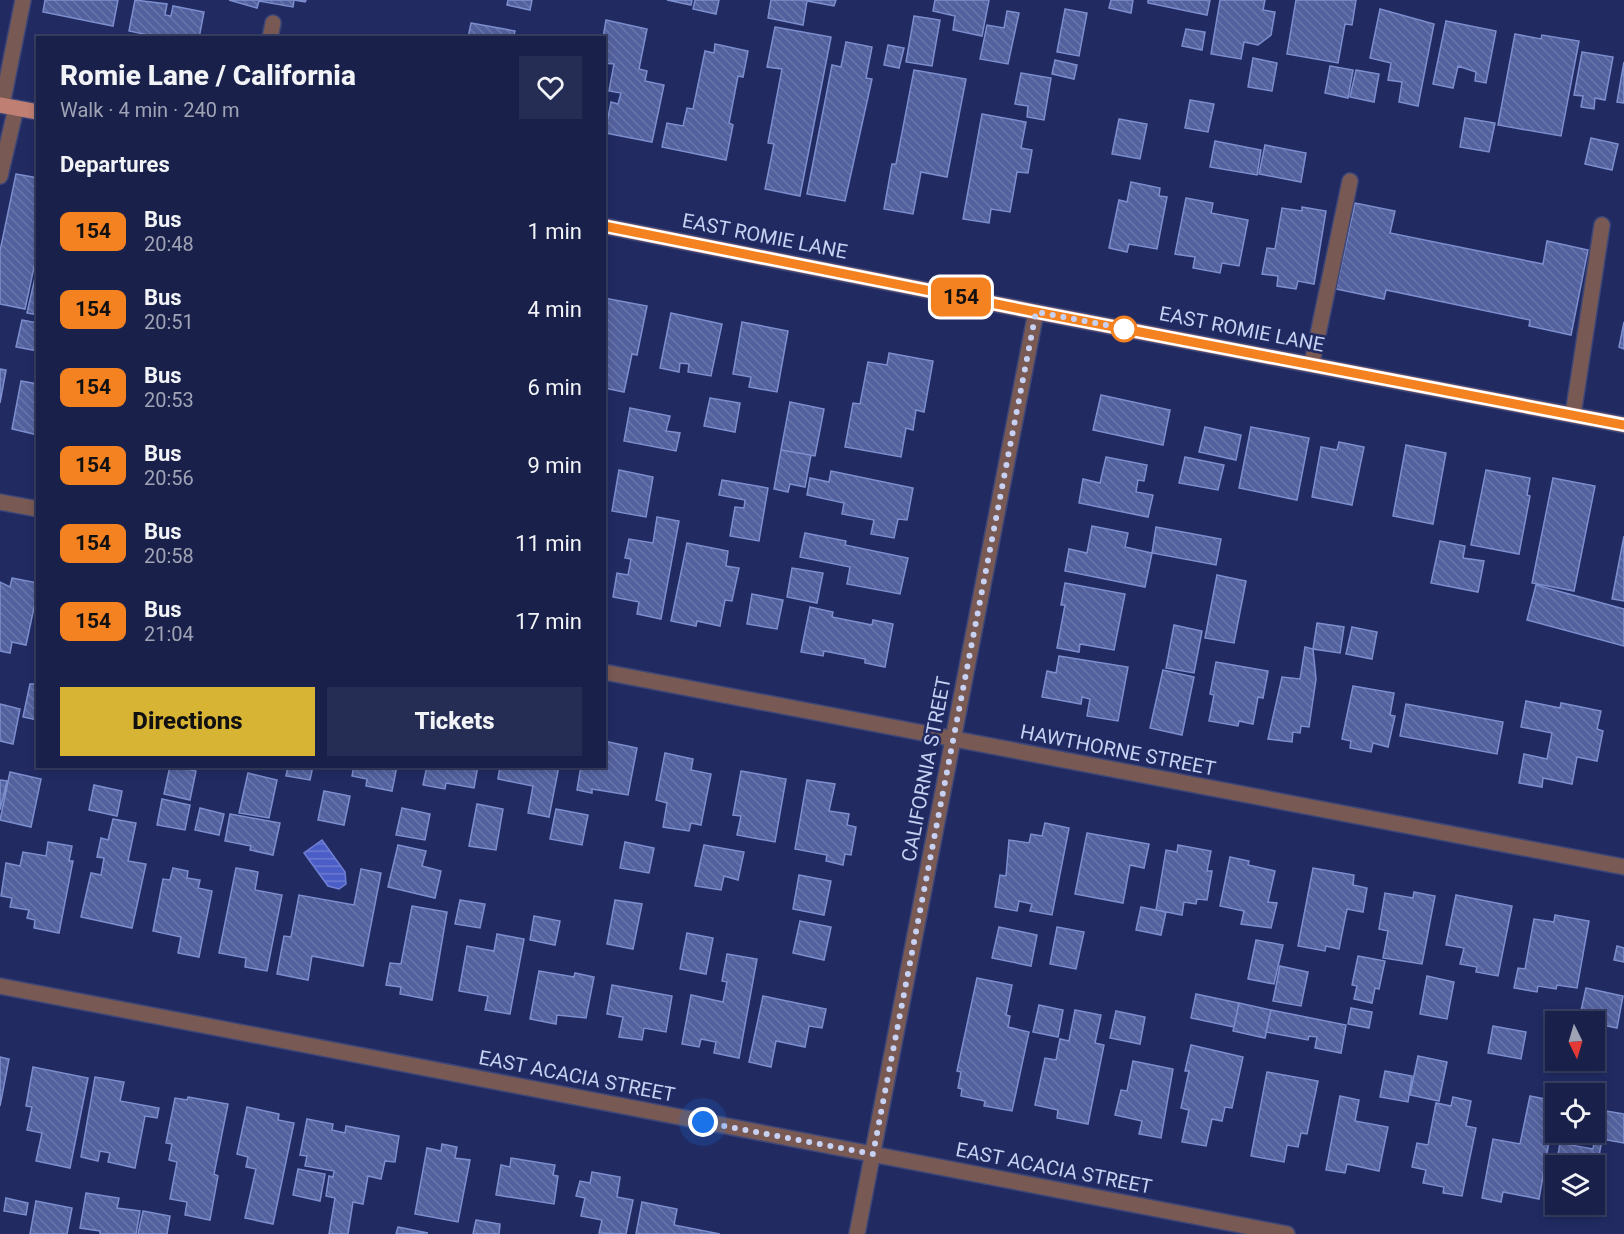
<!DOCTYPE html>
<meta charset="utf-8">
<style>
:root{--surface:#19204a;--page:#262d54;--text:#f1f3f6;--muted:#9fa3b5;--line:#373e62;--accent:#d8b434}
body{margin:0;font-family:Roboto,sans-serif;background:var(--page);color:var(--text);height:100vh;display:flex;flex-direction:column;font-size:22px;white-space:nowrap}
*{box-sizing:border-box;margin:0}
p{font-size:20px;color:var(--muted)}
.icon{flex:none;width:33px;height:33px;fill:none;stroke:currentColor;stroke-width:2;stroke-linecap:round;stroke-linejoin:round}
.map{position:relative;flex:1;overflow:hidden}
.details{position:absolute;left:36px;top:36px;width:570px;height:732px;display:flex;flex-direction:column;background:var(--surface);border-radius:0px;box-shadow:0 3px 9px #0003,0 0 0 2px var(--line)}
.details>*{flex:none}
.badge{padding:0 12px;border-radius:9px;font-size:21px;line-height:39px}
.needle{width:39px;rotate:175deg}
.controls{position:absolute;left:1545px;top:1011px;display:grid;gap:12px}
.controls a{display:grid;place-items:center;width:60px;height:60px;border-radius:0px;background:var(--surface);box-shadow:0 3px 9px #0003,0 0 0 2px var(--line);font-size:30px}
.you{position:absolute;width:30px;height:30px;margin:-15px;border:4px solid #fff;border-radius:50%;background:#1a73e8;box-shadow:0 0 0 9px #1a73e833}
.map>.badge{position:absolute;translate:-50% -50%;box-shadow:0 0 0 3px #fff}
h2{padding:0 24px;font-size:22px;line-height:54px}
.round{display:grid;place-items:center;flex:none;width:63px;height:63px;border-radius:0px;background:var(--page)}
.summary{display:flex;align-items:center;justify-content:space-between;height:102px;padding:0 24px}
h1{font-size:28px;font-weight:800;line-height:45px}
.cta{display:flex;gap:12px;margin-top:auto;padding:12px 24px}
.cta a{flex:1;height:69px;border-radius:0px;background:var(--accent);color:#111;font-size:24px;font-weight:800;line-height:69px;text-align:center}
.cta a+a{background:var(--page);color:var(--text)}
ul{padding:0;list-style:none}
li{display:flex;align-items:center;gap:18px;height:78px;padding:0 24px}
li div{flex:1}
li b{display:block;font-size:22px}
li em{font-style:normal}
li .badge{min-width:66px;font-weight:700;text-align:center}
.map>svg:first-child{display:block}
.water{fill:url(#water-rules);stroke:#7080d4;stroke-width:1.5}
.building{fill:url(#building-back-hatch);stroke:#7d8ece;stroke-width:1.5}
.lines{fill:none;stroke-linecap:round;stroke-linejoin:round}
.minor-casing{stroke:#3c4679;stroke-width:18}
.major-casing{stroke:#3c4679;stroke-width:18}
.minor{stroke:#795953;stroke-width:15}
.major{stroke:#bf7f72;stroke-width:15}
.line-casing{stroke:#fff;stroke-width:14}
.line{stroke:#f58220;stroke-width:9}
.walk{stroke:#c7d1f3;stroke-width:6;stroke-dasharray:0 10.8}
.stop-dot{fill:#fff;stroke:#f58220;stroke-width:3}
.labels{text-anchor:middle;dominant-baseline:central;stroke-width:5;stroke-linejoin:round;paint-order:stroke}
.street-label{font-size:20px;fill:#c7d1f3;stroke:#212b62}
</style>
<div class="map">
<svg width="1624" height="1234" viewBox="0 0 1624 1234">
<defs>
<pattern id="water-rules" width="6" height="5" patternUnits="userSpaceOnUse" patternTransform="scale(1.5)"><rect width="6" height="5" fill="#4b5dc7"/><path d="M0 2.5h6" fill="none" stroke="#6c7bd1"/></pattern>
<pattern id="building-back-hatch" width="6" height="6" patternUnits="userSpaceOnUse" patternTransform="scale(1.5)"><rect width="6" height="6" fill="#52609d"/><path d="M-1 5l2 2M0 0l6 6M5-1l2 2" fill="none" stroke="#6976ab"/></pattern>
</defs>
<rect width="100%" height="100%" fill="#212b62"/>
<!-- water -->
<path class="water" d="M322,840L345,872L346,884L339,889L328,886L304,853Z"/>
<!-- building -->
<path class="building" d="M45,0H118L113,26L43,12Z
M135,0L167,4L165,15L171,16L173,6L204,12L199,38H163L129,31Z
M229,0H306L305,2L294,0L293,7L259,1L257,8Z
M508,0H532L530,10L507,5Z
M667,0H692L691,5Z
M695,0H719L716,14L693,9Z
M771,0H836L834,6L807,1L803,25L768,18Z
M935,0H989L982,36L953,30L955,16L933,11Z
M1111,0H1133L1131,13L1109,8Z
M1148,0H1210L1207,15L1148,3Z
M1220,0H1265L1263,10L1275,12L1271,35L1258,45L1244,42L1241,59L1211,54Z
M1296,0H1356L1352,25L1345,24L1338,63L1287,54Z
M1065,9L1087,13L1079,56L1057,52Z
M1380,9L1434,24L1418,106L1399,102L1402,82L1388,80L1391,63L1370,58Z
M1007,11L1019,13L1008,64L980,59L987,25L1004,28Z
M914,16L940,20L932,66L906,62Z
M606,20L647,29L639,69L647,71L645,81L664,85L652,142L605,133L611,102L618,104L621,93L609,91L614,64L604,63L603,38Z
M1446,21L1496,31L1486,83L1475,81L1476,72L1458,66L1453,88L1433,84Z
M471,23L515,31L513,38H468Z
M775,27L831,37L800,196L765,189L774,144L768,143L782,69L767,67Z
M1186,29L1205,32L1202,50L1182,46Z
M1515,34L1541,39L1542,35L1579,41L1561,136L1498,125Z
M846,42L872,47L866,78L872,79L845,201L807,194L832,65L841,67Z
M715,44L748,51L743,77L738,76L729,123L733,125L726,160L662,147L667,123L683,126L687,108L693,109L705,51L714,53Z
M888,45L904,48L899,68L884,65Z
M1582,52L1613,57L1605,100L1595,98L1594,109L1581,107L1583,96L1574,95Z
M1253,58L1277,63L1272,91L1248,87Z
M1055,60L1077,65L1074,79L1052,74Z
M1624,62V103L1617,102Z
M1330,66L1353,70L1348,98L1325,93Z
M914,70L966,79L947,177L921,172L913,214L884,209L892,164H896Z
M1356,70L1379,74L1374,102L1350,97Z
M1021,73L1051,78L1044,120L1027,117L1028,106L1015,104Z
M1190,100L1214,104L1208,132L1185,128Z
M982,114L1026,122L1021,148L1032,150L1028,173L1017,172L1010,212L991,209L989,223L963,219Z
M1465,118L1495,123L1489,152L1460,147Z
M1119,119L1147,124L1140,159L1112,154Z
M1591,138L1618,144L1612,170L1585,164Z
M1215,141L1261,150L1257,175L1210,167Z
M1265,145L1306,153L1301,182L1259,174Z
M16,174L38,178V249L25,309L0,304V251Z
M1131,182L1160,188L1159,196L1167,197L1157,249L1129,244L1127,252L1109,248L1119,200L1127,202Z
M1186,198L1213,203L1211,213L1248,220L1239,266L1222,263L1220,273L1193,268L1195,257L1175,254Z
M1355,203L1395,211L1390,233L1543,264L1547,241L1588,250L1571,335L1529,326L1530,320L1386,290L1384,299L1336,289Z
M1302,207L1326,211L1314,284L1298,281L1296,289L1277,286L1278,276L1262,274L1267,248L1275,249L1282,208L1302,211Z
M37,269H38V315L27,313Z
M604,298L647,306L637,355L632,354L624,392L604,388Z
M671,313L722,324L711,376L688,372L689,364L680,363L679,372L660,368Z
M22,320L38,323V351L16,347Z
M742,322L788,331L777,392L749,387L751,377L733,374Z
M1624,322V349L1619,347Z
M889,353L933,361L924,412L916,410L913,430L906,428L901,457L845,447L853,403L860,404L868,362L887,365Z
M0,369L6,370L0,403Z
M21,381L38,384V435L12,429Z
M1101,395L1170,410L1163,445L1093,430Z
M710,398L740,403L735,432L704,426Z
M790,402L824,409L815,456L781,450Z
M630,408L670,416L666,431L680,433L676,451L624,441Z
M1205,427L1241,435L1236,460L1199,452Z
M1251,427L1309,438L1297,500L1239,488Z
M1339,442L1364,447L1352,505L1312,497L1321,447L1337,450Z
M1406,445L1446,453L1433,524L1393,516Z
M781,450L811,455L805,487L790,484L788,492L774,489Z
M1106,457L1147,465L1144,481L1138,480L1136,492L1153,495L1148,517L1079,503L1083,479L1100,483Z
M1185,457L1224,465L1218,490L1179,483Z
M619,470L653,477L646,517L612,511Z
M1486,470L1530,478L1527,495L1530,496L1519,554L1471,545Z
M831,471L913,488L907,520L898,519L894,538L871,534L874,520L842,514L844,503L807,495L810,478L829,482Z
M1553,478L1595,486L1574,591L1532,583Z
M722,480L768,488L759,541L730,536L735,507L744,508L745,500L719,495Z
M657,517L679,521L661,619L637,614L639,602L613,597L617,573L628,575L631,559L625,558L629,539L653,543Z
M1092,526L1128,533L1125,547L1152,553L1145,587L1065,571L1069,549L1087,553Z
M1156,527L1221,539L1216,565L1152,553Z
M805,533L846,541L845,545L908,558L900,594L847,584L850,567L800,557Z
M1624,536V601L1612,599Z
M1440,541L1465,546L1463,558L1484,561L1478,592L1431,583Z
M687,543L728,551L726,566L739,568L732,601L725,600L720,626L697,621L696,626L671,621Z
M792,568L823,573L817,603L787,597Z
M1217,575L1246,581L1234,643L1205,638Z
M12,578L38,583V589L26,645L12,642L10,653L0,651V582L10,587Z
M1065,583L1125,594L1114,650L1080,644L1079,652L1057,648L1065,605H1061Z
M1536,585L1624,609V646L1527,620Z
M752,594L783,600L777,629L747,624Z
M810,607L833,612L832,617L872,625L873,620L893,624L885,667L865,663V659L824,651L823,656L801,652Z
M1317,623L1344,627L1340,653L1313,649Z
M1174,625L1202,631L1194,673L1166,668Z
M1352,627L1377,632L1372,659L1346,654Z
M1305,647L1313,649L1316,679L1309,727L1301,726L1300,733L1293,732L1292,742L1268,739L1282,677L1300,679Z
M1059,656L1128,667L1118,721L1087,716L1090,699L1082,697L1081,704L1042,697L1047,671L1056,673Z
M1216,662L1268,671L1263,698L1258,697L1253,724L1239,721L1238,726L1209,721L1214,695L1210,694Z
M1163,670L1194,677L1182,735L1150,728Z
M30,684H38V720L23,717Z
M1353,686L1394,693L1390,715L1395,716L1388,747L1373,743L1371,752L1350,748L1351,741L1342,739Z
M1526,701L1560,708L1561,703L1601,711L1597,729L1603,731L1597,761L1577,757L1572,784L1543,778L1542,787L1519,783L1524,754L1547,759L1552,733L1521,727Z
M0,704L20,709L13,744L0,741Z
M1406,704L1503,722L1497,754L1400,736Z
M604,741L637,748L628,795L592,789V793L577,790L581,766H604Z
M665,753L693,759L691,770L711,774L701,825L691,823L689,831L663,827L667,803L656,800Z
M170,766L196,771L190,800L164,794Z
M288,766H313L310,780L286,776Z
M354,766H397L392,791L366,786L367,779L352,776Z
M427,766H478L474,788L446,783L445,789L423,785Z
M500,766H559L549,817L528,813L533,786L498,779Z
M741,771L786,779L775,842L737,835L741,816L733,815Z
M10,772L41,779L31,827L0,820Z
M248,773L277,780L269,818L239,813Z
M0,780L7,781L0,810Z
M807,780L835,784L829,811L849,814L847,825L856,827L851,855L845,854L843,865L826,861L827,855L795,849Z
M94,785L122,791L117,816L89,810Z
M324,791L350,796L344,825L318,820Z
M162,799L190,805L185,830L157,825Z
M477,804L503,809L496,850L469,846Z
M200,808L224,814L219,835L195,830Z
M402,808L430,814L425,840L396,835Z
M556,809L588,815L582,845L550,839Z
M230,814L280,823L273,855L250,850L251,846L225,841Z
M113,819L136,823L128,861L146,864L132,928L81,917L91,873L101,875L104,858L97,857L101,838L108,840Z
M1045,823L1069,828L1052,915L1030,911L1032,904L1019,901L1017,911L995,907L1000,875L1006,876L1009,840L1029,843L1031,834L1042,836Z
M1087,833L1149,844L1144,868L1130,865L1123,903L1075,894Z
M48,842L72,846L69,861H73L59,933L34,928L35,920L27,918L29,910L10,907L12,898L1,896L6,863L20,866L23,852L46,856Z
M625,842L654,848L649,873L620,868Z
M398,845L426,851L422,866L441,871L435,898L388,887Z
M704,845L744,852L738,880L724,876L721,890L695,886Z
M1178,845L1211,851L1207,871H1212L1207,900L1197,899L1196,904L1184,902L1182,915L1156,910L1166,850L1177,852Z
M1230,857L1249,861L1248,865L1275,871L1268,902L1277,903L1271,928L1241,924L1244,911L1220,906Z
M173,868L188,871L187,878L200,880L198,888L212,891L199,957L178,953L181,937L153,931L163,879L170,880Z
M236,868L258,872L255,890L282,895L267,971L245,967L246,958L219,953Z
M1313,868L1354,875L1353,885L1367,888L1363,912L1347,909L1339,949L1326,946L1325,951L1298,946Z
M361,869L381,873L363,966L312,956L308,980L277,974L284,936L291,937L299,895L354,905Z
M799,875L831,881L824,915L793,909Z
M1414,892L1435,896L1422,964L1383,958L1388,931L1379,929L1385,893L1413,898Z
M1456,895L1512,906L1498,976L1476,972L1477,967L1460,964L1464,948L1446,945Z
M460,900L485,904L480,928L455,924Z
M615,900L642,904L633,949L607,944Z
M412,906L447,912L432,1000L400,994L401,987L386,985L390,963L401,964Z
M1141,907L1166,912L1161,935L1136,930Z
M1555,915L1589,921L1577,988L1557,985L1556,989L1538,986L1537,992L1514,988L1518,968L1525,969L1534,919L1554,922Z
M534,916L560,921L555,945L530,940Z
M800,921L831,927L824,960L793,953Z
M999,927L1037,935L1031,966L992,958Z
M1057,927L1084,932L1076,969L1050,964Z
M687,933L713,938L706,974L680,969Z
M497,934L524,939L510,1014L485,1010L488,996L459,991L467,946L494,951Z
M1256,940L1283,945L1274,984L1248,979Z
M1617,946L1624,948V962L1614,960Z
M727,954L757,959L739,1058L714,1053L716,1042L701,1039L699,1047L682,1044L691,995L723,1002L727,982L722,981Z
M1358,956L1385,961L1379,989L1375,988L1372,1003L1354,999L1357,986L1352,985Z
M1280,966L1308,972L1301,1006L1273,1001Z
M539,971L574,977L575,973L594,977L586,1018L557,1015L556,1024L530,1019Z
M1427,976L1454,982L1447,1019L1420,1014Z
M977,978L1012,985L1006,1015L1010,1016L1008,1027L1029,1032L1012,1111L984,1106L985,1101L961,1096L962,1089L958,1088L961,1072L957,1071Z
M612,985L672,996L666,1032L644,1028L642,1040L619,1037L623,1017L607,1014Z
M1586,988L1623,996L1617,1028L1579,1020Z
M1196,994L1239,1003L1234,1027L1191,1018Z
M763,996L826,1009L822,1028L809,1026L805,1047L776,1041L771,1067L749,1062Z
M1239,1003L1271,1010L1265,1038L1233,1031Z
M1039,1005L1063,1010L1058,1037L1033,1032Z
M1351,1008L1372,1012L1369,1028L1348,1024Z
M1075,1010L1101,1015L1095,1043L1104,1045L1088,1124L1057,1118L1058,1110L1035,1105L1045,1058L1056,1060L1060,1039L1069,1041Z
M1271,1010L1346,1025L1341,1053L1315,1048L1317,1037L1309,1036L1308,1040L1266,1032Z
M1116,1011L1145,1017L1140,1044L1110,1038Z
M1493,1026L1526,1032L1521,1059L1488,1053Z
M1191,1045L1243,1057L1232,1108L1225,1107L1222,1121L1212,1119L1206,1146L1182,1142L1189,1110L1181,1108L1189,1071H1185Z
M1418,1056L1447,1062L1439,1101L1410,1095Z
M0,1057L9,1059L0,1106Z
M1133,1061L1173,1069L1161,1138L1139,1134L1142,1121L1115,1115L1121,1090L1127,1091Z
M33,1067L88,1078L70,1168L36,1161L42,1133L27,1130L32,1107L26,1106Z
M1385,1071L1412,1076L1408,1102L1380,1097Z
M1267,1072L1318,1081L1307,1134L1301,1133L1298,1147L1287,1145L1284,1162L1251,1156Z
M95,1077L124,1082L120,1101L159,1108L157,1118L145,1116L135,1168L108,1162L110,1153L100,1151L98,1161L81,1157Z
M1340,1096L1359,1100L1355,1121L1388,1127L1379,1171L1347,1164L1345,1173L1326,1170Z
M1530,1096L1556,1101L1539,1199L1503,1192L1501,1202L1482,1198L1493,1139L1520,1144Z
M188,1097L228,1104L214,1174L218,1176L210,1220L185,1215L187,1202L170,1199L177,1162L169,1160L172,1144L166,1143L175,1098L187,1100Z
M1453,1097L1471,1101L1466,1126L1476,1128L1462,1196L1443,1193L1444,1187L1423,1183L1426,1170L1412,1167L1417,1143L1428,1145L1436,1103L1451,1106Z
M247,1107L279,1114L278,1120L294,1123L273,1224L245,1218L256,1169L246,1167L248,1157L237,1154Z
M1600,1110L1624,1114V1143L1602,1139L1594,1184V1166H1560L1562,1156L1558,1155L1560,1143L1593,1149Z
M307,1119L333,1124L332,1130L345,1133L346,1126L399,1136L395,1162L385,1161L381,1179L368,1176L363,1204L353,1202L348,1234H329L335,1198L326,1196L329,1176L333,1177L334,1171L305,1166L307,1156L300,1155Z
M442,1144L457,1147L455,1158L470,1160L458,1222L415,1214L427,1148L441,1151Z
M511,1158L555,1165L553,1175L558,1176L554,1204L496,1195L501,1165L510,1167Z
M298,1169L325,1174L320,1201L293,1195Z
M592,1172L620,1177L617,1197L633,1200L626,1234L599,1233L602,1220L581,1216L585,1198L576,1196L580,1181L590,1183Z
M1556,1190V1204H1594V1191L1604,1192L1601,1212L1584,1209L1582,1216L1551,1214Z
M86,1193L119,1198L117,1208L140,1211L136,1234H100V1231L80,1228Z
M6,1198L28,1203L26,1215L4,1211Z
M36,1201L72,1208L67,1234H30Z
M642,1202L677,1209L674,1225L720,1234H636Z
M143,1211L170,1216L167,1234H138Z
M476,1220L500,1224L499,1234H473Z
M398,1227L428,1233L396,1234Z"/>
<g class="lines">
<defs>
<path id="minor" d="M270,38L273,23
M2,105L23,0
M0,176L16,108
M1312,363L1350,181
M1573,415L1602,225
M0,502L38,509
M604,672L1624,867
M0,986L1287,1234
M857,1234L1036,312"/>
<path id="major" d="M0,105L38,112
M604,226L1036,312L1624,425"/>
</defs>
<!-- minor casing -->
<use href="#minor" class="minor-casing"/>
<!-- major casing -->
<use href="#major" class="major-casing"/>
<!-- minor -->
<use href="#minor" class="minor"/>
<!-- major -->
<use href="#major" class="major"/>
</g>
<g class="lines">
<defs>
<path id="line" d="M604,226L1036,312L1624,425"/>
</defs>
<!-- line casing -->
<use href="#line" class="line-casing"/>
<!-- line -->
<use href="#line" class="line"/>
<!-- walk -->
<path class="walk" d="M703,1122L873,1154L1036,312L1128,329H1124"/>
</g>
<!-- markers -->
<circle class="stop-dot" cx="1124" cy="329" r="12"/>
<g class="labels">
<!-- street labels -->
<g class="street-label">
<text transform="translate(765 236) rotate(11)">EAST ROMIE LANE</text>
<text transform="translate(1242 329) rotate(11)">EAST ROMIE LANE</text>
<text transform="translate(1118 750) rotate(11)">HAWTHORNE STREET</text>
<text transform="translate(926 769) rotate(-79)">CALIFORNIA STREET</text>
<text transform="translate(577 1076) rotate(11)">EAST ACACIA STREET</text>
<text transform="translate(1054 1168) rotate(11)">EAST ACACIA STREET</text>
</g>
</g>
</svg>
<div class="controls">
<a><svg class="needle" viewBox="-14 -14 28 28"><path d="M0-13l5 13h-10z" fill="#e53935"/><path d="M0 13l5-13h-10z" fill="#9fa3b5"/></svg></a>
<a><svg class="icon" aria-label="locate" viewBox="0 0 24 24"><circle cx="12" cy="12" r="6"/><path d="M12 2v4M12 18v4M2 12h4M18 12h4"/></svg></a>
<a><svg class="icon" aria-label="layers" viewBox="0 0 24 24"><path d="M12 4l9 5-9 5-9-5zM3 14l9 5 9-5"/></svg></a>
</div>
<div class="you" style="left:703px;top:1122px"></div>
<b class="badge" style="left:961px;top:297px;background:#f58220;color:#111">154</b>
<section class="details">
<div class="summary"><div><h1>Romie Lane / California</h1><p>Walk · 4 min · 240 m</p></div><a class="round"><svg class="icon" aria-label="heart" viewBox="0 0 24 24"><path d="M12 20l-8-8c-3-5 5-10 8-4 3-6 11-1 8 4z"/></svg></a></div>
<h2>Departures</h2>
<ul>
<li><span class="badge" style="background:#f58220;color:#111">154</span><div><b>Bus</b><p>20:48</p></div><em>1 min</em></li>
<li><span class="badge" style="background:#f58220;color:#111">154</span><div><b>Bus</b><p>20:51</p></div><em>4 min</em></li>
<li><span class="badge" style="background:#f58220;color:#111">154</span><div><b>Bus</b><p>20:53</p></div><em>6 min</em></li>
<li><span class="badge" style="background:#f58220;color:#111">154</span><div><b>Bus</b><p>20:56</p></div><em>9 min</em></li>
<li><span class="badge" style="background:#f58220;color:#111">154</span><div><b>Bus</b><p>20:58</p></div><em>11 min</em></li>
<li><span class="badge" style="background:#f58220;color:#111">154</span><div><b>Bus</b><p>21:04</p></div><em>17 min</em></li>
</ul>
<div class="cta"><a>Directions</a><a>Tickets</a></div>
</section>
</div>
